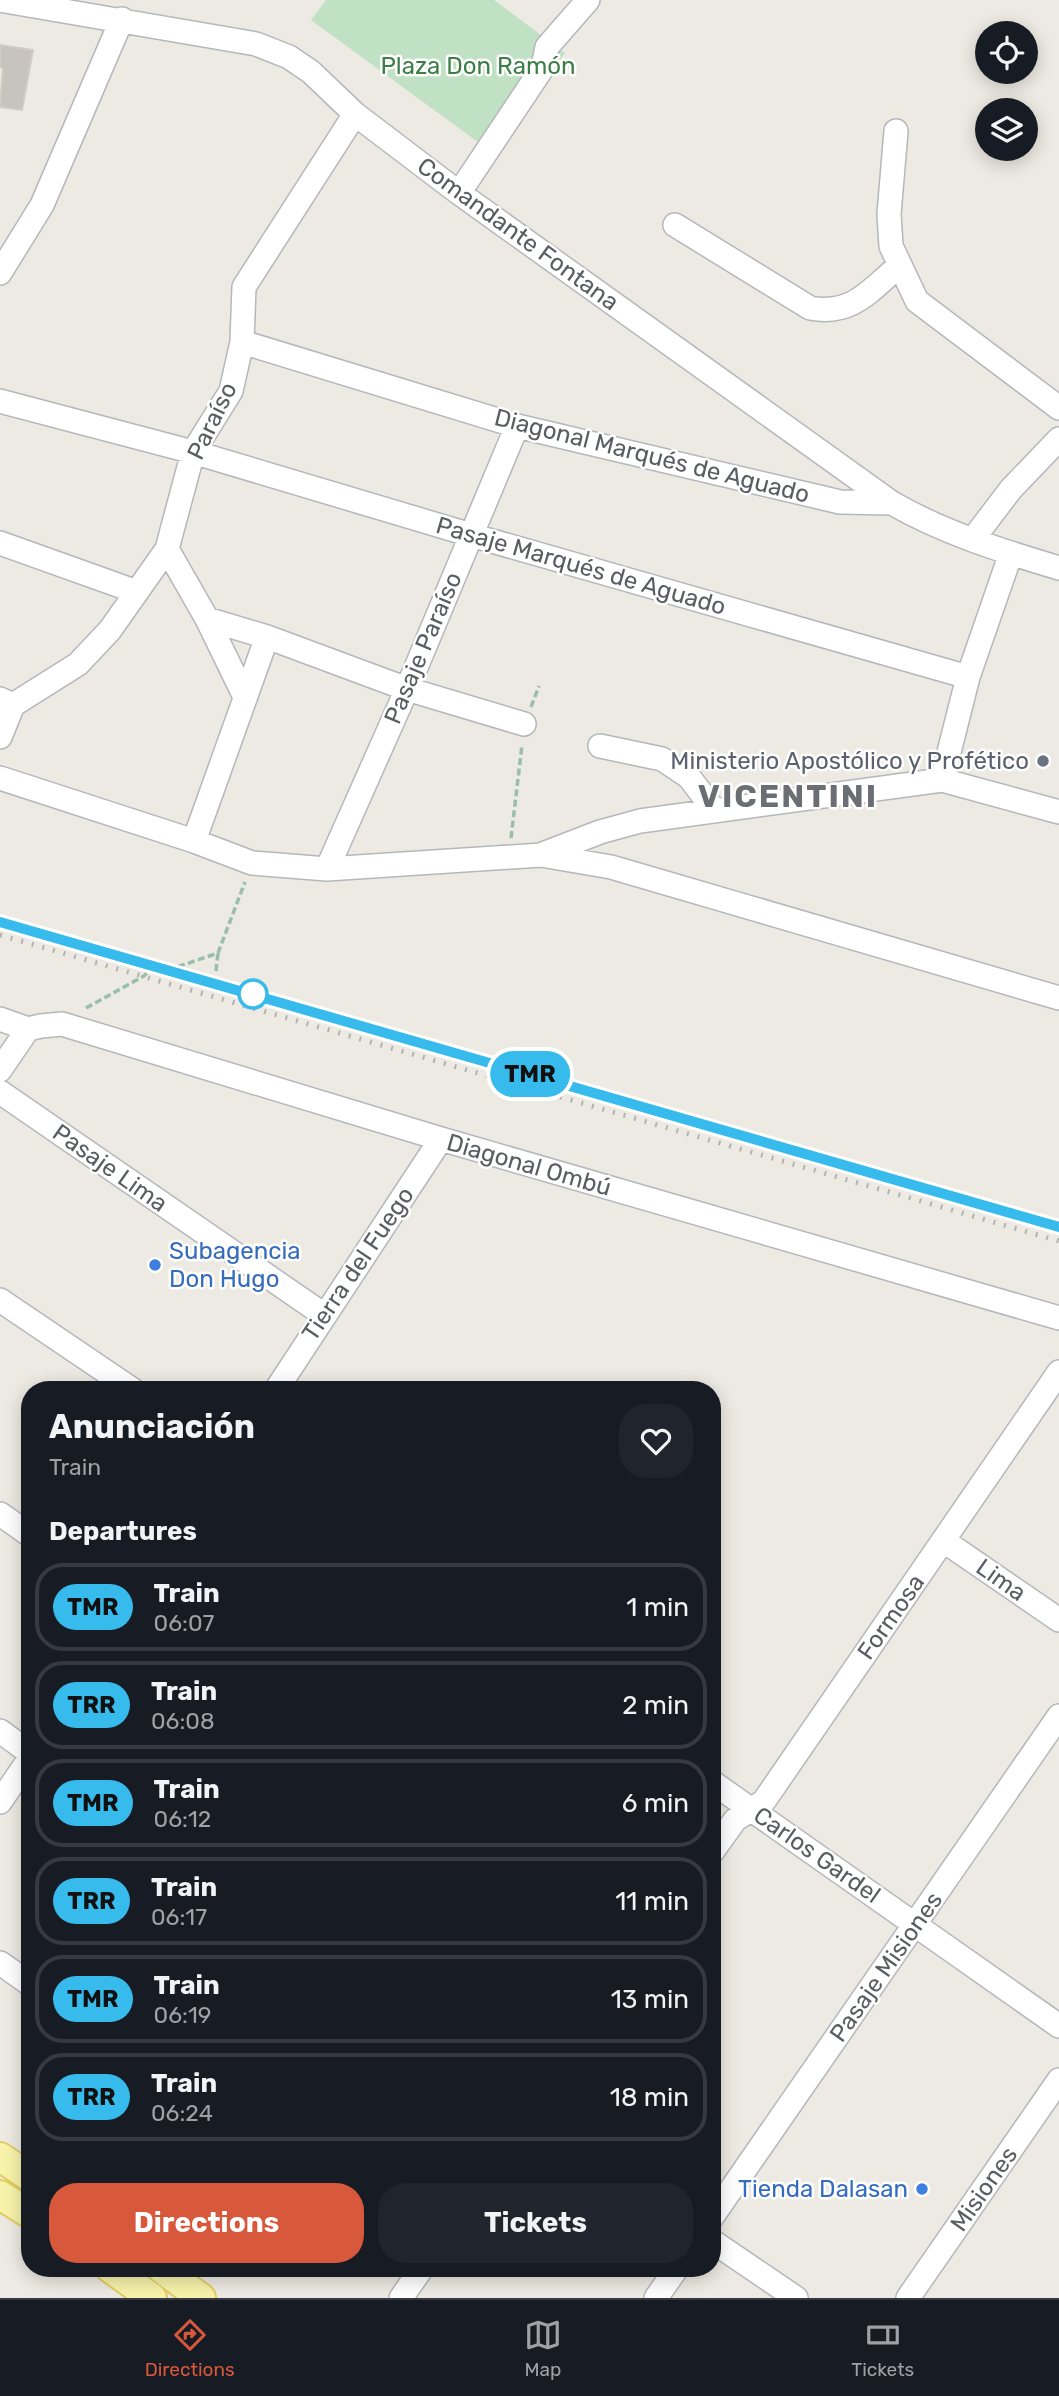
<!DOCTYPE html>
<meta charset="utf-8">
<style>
:root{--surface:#171b24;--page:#20242c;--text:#f1f3f6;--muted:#9ea1a6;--line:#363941;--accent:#d8583b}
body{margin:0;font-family:Rubik,sans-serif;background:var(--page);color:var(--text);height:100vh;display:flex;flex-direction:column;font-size:26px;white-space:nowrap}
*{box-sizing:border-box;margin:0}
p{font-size:23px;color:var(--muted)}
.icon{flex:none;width:38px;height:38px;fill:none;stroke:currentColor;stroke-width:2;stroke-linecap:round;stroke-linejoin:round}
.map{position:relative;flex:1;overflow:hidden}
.drawer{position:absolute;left:21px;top:1381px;width:700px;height:896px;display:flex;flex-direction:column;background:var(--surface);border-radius:28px;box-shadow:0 4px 18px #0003}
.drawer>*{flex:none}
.badge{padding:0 14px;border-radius:23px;font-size:24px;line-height:46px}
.buttons{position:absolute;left:975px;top:21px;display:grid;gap:14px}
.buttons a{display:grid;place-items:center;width:63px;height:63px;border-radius:50%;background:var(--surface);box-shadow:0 4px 18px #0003;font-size:35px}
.map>.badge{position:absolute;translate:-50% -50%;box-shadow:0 0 0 4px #fff}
h2{padding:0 28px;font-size:26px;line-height:63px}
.round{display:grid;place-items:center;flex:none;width:74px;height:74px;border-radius:28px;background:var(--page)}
.summary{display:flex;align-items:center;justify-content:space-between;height:119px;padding:0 28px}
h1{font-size:33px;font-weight:700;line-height:52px}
.primary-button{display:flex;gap:14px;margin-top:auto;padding:14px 28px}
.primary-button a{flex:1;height:80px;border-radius:28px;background:var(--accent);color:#fff;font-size:28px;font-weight:700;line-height:80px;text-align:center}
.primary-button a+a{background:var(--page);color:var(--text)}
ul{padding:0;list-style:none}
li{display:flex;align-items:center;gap:21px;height:88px;margin:0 14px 10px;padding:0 14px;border:4px solid var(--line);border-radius:28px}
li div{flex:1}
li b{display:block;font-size:26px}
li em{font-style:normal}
li .badge{min-width:77px;font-weight:700;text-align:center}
.dock{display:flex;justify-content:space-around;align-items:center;height:98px;border-top:2px solid var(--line);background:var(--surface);font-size:19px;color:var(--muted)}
.dock a{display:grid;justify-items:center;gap:4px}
.dock .active{color:var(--accent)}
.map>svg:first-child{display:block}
.green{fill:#c0e1c4}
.building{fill:#c7c4be;stroke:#d0ccc1;stroke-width:2}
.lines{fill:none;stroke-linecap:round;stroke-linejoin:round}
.minor-casing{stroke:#b4b7bb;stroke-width:26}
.major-casing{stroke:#e3cd63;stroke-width:32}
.path{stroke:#99bfa8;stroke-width:3.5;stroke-dasharray:7 3.5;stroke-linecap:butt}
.minor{stroke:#fff;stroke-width:23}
.major{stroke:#f7f3ab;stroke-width:28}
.rail{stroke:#b2b3b3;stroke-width:5;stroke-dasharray:2 9;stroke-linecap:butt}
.line-casing{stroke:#fff;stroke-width:16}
.line{stroke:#37bbed;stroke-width:10}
.worship-dot{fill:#6b7280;stroke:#fff;stroke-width:2.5}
.stop-dot{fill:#fff;stroke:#37bbed;stroke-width:3.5}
.shop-dot{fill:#3f7fe0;stroke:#fff;stroke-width:2.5}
.labels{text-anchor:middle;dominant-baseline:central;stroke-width:5;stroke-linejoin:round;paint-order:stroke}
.park-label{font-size:24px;fill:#3c7e46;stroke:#fff}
.street-label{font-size:24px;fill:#5a5d61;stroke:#fff}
.worship-label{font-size:24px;fill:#5b616d;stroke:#fff;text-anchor:end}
.shop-label{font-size:24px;fill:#366cbe;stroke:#fff;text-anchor:start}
.district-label{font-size:32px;font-weight:bold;letter-spacing:2px;fill:#6b6e73;stroke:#fff}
</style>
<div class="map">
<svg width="1059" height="2298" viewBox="0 0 1059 2298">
<rect width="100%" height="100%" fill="#eceae2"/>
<!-- green -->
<path class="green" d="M326,0H494L565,53L493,153L311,20Z"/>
<!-- building -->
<path class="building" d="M0,45L33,50L22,110L0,107L3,68L0,67Z"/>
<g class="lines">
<defs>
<path id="minor" d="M0,0L256,44L289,57L311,72L355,114L459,193L892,503C944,533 1002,551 1059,568
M896,131L889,214L891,246L917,301L1059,408
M459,193L543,67L547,47L588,0
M675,225L810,308C853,316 870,290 900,265
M0,273L42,205L122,19
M242,342L517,426L840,502L892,503
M0,401L193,452L471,535L968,677
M973,539L1011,489L1059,439
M0,543L137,592
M207,619L267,637L407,689L524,724
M245,697L207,619L167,549L193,452L231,391L242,342L244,287L355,114
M0,699L13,705L78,664L110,630L167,549
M0,737L13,705
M600,746L662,759L689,777L714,810
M0,778L194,841L252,863L327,869L541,855L611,867L1059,998
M942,780L968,677L1011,553
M194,841L267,637
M543,854L600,832L640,821L942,780L1059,812
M327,869L407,689L517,426
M0,1019L28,1029L41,1026L62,1024L441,1139L1059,1318
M0,1070L28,1029
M0,1092L324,1315
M0,1300L133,1390
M276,1390L441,1139
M0,1514L30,1535
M944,1541L1059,1620
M0,1731L30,1753
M712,1782L1059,2026
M0,1802L30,1758
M712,1852L735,1820L764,1801L1059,1372
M0,1963L30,1984
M712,2217L1059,1716
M712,2241L796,2298
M401,2298L422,2268
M656,2298L677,2268
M908,2298L1059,2080"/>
<path id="major" d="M0,2157L30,2177
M0,2195L30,2214
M110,2268L152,2298
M161,2268L201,2298"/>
</defs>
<!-- minor casing -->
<use href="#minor" class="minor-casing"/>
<!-- major casing -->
<use href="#major" class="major-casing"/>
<!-- path -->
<path class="path" d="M531,707L539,686
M511,838L522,745
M216,971L218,953
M86,1008L144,976L154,965L180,966L218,953L245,882"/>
<!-- minor -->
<use href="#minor" class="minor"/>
<!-- major -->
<use href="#major" class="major"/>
<!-- rail -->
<path class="rail" d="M0,922L1059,1227
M0,935L1059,1241"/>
</g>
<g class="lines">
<defs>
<path id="line" d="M0,922L1059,1227"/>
</defs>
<!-- line casing -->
<use href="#line" class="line-casing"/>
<!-- line -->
<use href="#line" class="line"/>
</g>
<!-- markers -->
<circle class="worship-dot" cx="1043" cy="761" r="7"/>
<circle class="stop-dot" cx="253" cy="994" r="14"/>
<g class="shop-dot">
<circle cx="155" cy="1265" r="7"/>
<circle cx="922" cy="2189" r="7"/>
</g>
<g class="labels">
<!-- park labels -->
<g class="park-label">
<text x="478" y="66">Plaza Don Ramón</text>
</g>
<!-- street labels -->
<g class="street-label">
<text transform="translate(518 234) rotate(36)">Comandante Fontana</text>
<text transform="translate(212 421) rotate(-64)">Paraíso</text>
<text transform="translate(652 456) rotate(14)">Diagonal Marqués de Aguado</text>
<text transform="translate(581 566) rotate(16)">Pasaje Marqués de Aguado</text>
<text transform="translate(423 648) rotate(-67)">Pasaje Paraíso</text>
<text transform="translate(529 1165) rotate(16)">Diagonal Ombú</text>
<text transform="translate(110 1168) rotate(35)">Pasaje Lima</text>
<text transform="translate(358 1264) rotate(-56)">Tierra del Fuego</text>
<text transform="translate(1001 1580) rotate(35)">Lima</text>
<text transform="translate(891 1617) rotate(-55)">Formosa</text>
<text transform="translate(817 1855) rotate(35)">Carlos Gardel</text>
<text transform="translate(886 1967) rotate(-55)">Pasaje Misiones</text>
<text transform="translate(984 2189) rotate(-55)">Misiones</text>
</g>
<!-- worship labels -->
<g class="worship-label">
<text x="1029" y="761">Ministerio Apostólico y Profético</text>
</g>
<!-- shop labels -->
<g class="shop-label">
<text x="169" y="1251">Subagencia<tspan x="169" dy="28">Don Hugo</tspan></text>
<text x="908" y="2189" text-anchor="end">Tienda Dalasan</text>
</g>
<!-- district labels -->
<g class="district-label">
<text x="788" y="796">VICENTINI</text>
</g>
</g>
</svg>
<div class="buttons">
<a><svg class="icon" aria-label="locate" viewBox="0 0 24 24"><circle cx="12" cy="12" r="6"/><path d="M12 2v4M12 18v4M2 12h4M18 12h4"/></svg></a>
<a><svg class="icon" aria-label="layers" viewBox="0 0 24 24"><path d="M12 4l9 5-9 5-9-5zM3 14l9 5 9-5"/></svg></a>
</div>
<b class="badge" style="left:530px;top:1074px;background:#37bbed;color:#111">TMR</b>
<section class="drawer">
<div class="summary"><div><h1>Anunciación</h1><p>Train</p></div><a class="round"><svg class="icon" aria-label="heart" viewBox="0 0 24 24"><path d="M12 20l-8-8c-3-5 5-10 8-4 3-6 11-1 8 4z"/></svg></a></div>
<h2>Departures</h2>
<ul>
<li><span class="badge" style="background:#37bbed;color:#111">TMR</span><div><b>Train</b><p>06:07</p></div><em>1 min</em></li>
<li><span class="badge" style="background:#37bbed;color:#111">TRR</span><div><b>Train</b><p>06:08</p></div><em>2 min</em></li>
<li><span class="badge" style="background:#37bbed;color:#111">TMR</span><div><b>Train</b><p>06:12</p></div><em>6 min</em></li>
<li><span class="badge" style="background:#37bbed;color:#111">TRR</span><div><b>Train</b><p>06:17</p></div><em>11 min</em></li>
<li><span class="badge" style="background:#37bbed;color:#111">TMR</span><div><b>Train</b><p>06:19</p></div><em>13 min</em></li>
<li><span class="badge" style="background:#37bbed;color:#111">TRR</span><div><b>Train</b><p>06:24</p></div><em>18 min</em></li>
</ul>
<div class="primary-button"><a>Directions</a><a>Tickets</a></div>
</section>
</div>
<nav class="dock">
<a class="active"><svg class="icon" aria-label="directions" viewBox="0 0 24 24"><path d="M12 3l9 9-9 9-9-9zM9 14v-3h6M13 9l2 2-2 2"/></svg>Directions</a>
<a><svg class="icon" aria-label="map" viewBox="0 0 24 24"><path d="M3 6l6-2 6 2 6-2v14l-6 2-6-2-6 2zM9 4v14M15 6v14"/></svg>Map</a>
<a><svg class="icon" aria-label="tickets" viewBox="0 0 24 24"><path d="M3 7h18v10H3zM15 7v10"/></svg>Tickets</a>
</nav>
